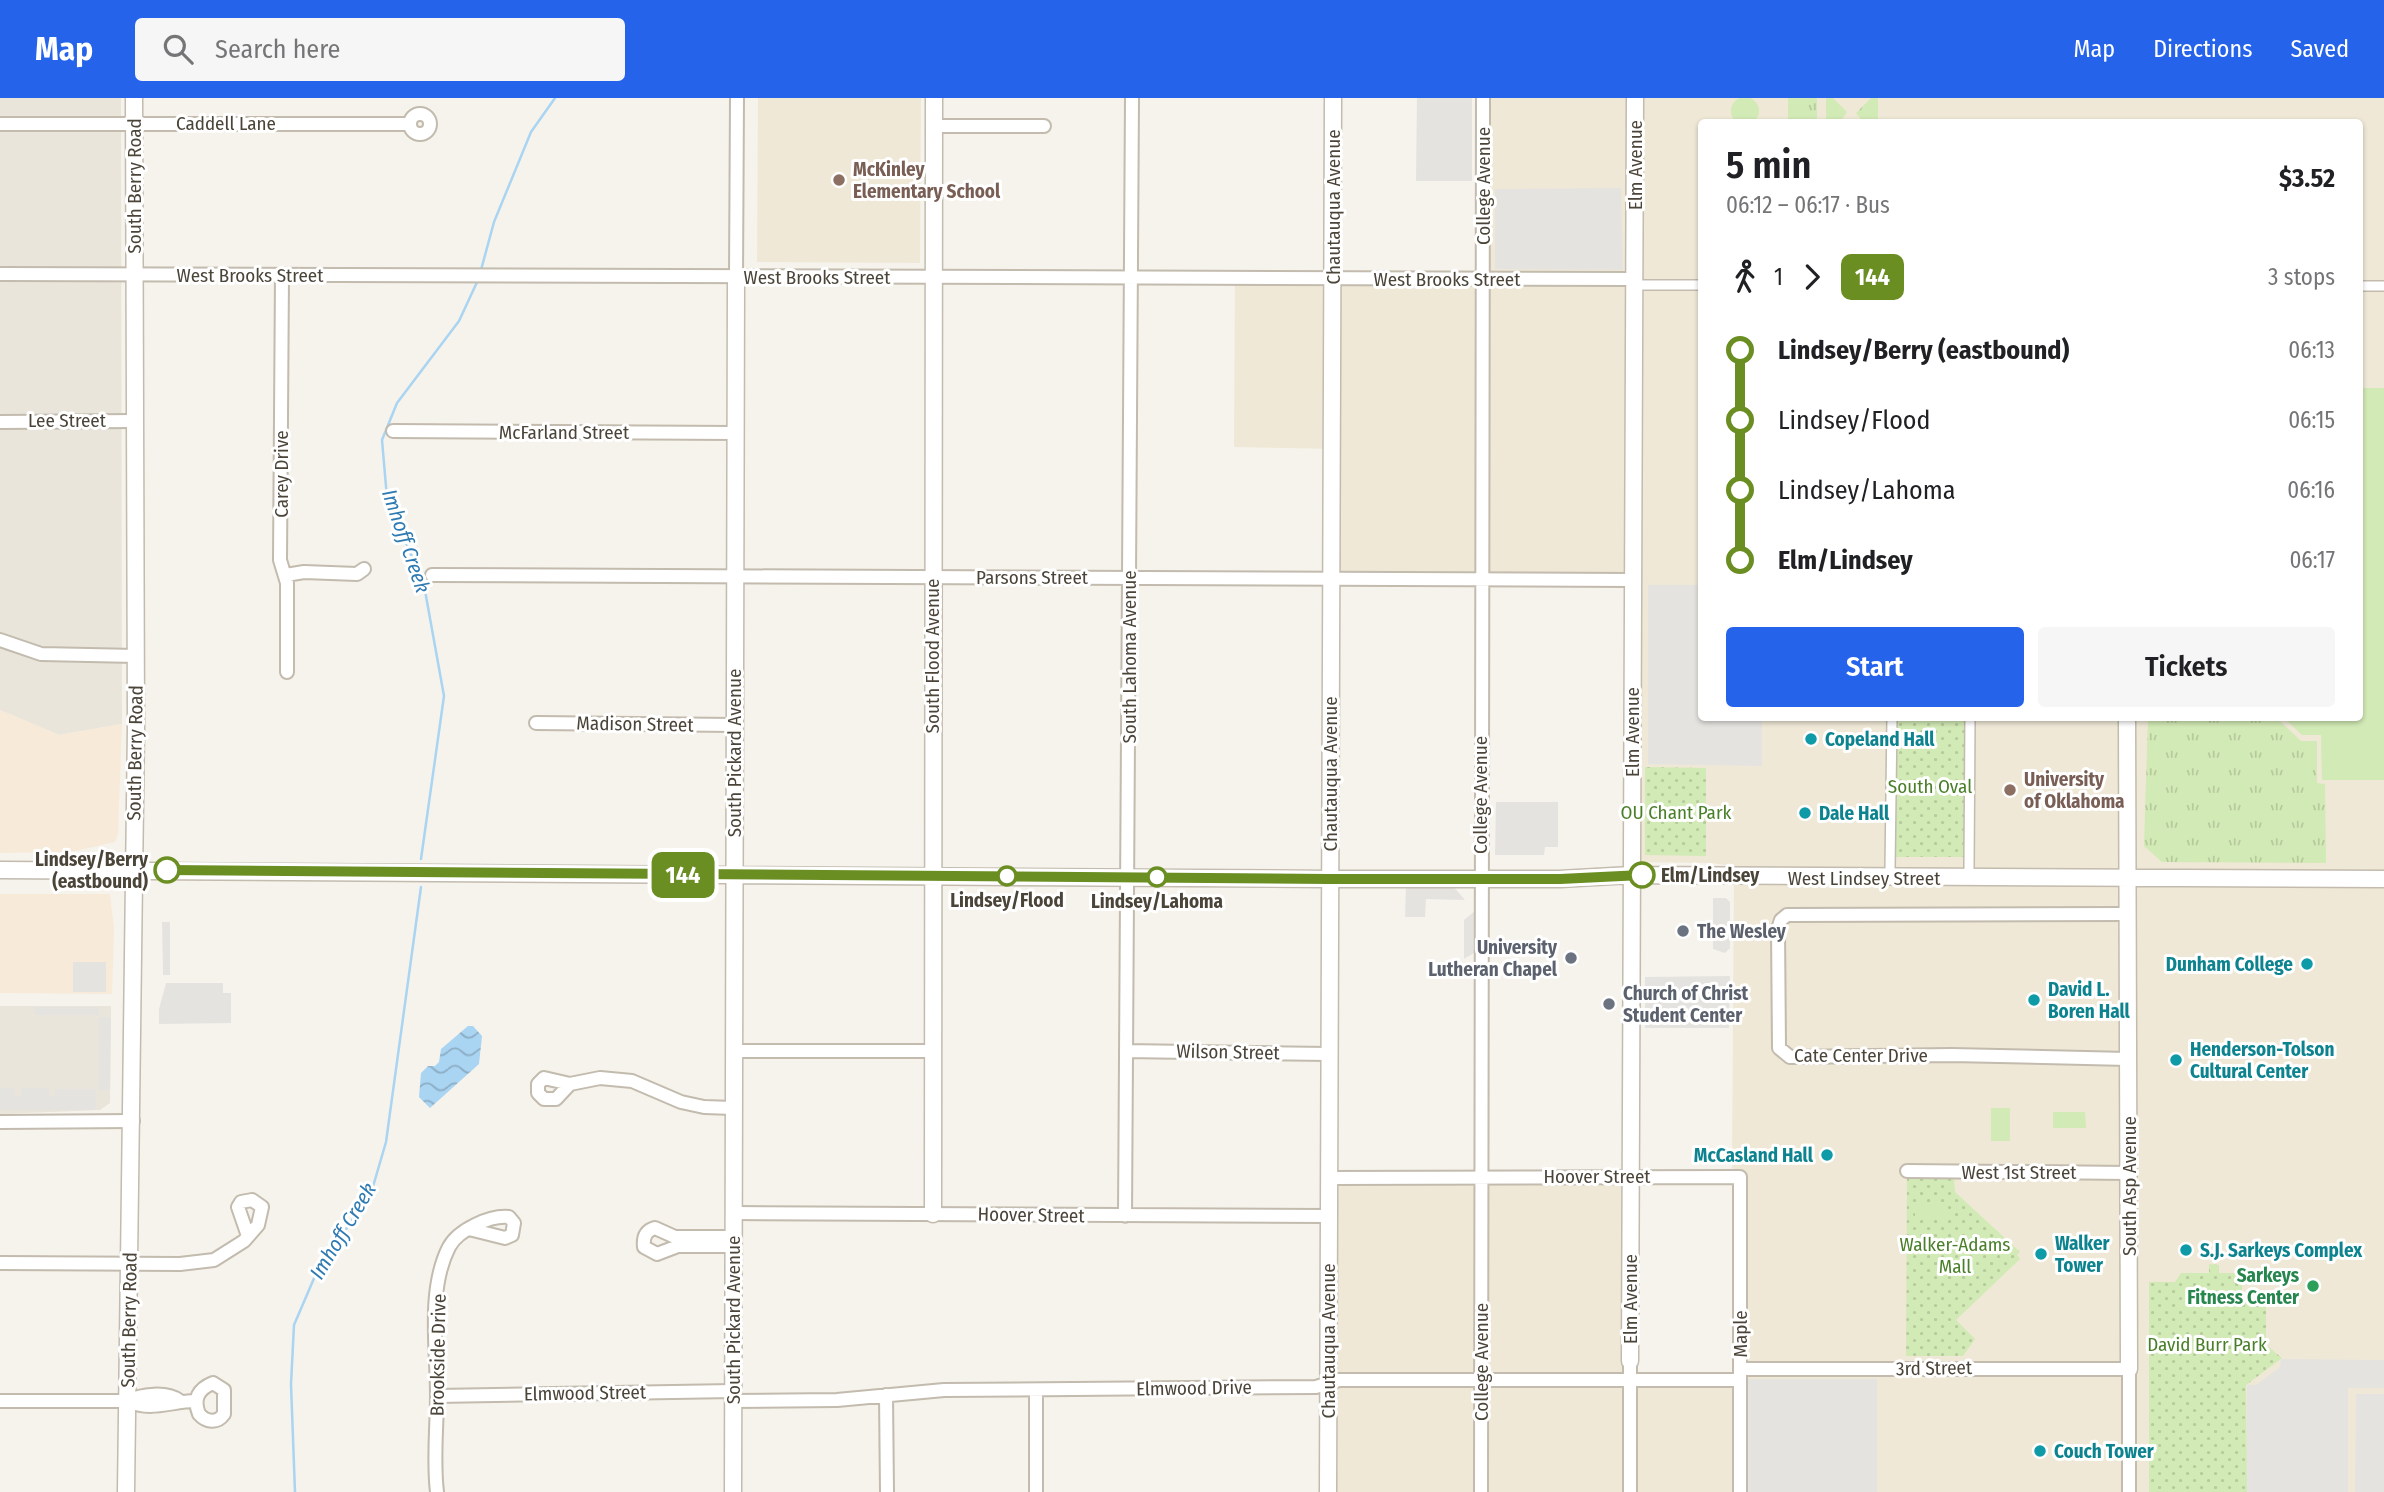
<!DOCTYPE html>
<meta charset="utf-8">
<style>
:root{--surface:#fff;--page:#f6f6f6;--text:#202124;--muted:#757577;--accent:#2563eb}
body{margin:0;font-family:"Fira Sans Condensed",sans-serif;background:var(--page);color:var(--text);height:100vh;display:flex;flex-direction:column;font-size:26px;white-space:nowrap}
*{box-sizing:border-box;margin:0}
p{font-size:23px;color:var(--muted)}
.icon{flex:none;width:38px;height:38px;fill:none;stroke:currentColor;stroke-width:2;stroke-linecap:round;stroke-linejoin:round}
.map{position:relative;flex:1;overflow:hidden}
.side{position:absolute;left:1698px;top:21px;width:665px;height:602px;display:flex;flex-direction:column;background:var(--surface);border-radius:7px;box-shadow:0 2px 5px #0004}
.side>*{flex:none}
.badge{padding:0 14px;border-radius:10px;font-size:24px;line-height:46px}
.map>.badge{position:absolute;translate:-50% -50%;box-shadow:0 0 0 4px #fff}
.legs{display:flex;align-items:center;gap:10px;height:77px;padding:0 28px;font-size:23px}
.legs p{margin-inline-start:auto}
.summary{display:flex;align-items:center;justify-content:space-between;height:119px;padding:0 28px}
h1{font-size:38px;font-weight:600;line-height:52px}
.action{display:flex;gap:14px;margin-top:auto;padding:14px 28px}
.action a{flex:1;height:80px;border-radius:7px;background:var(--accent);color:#fff;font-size:28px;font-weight:600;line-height:80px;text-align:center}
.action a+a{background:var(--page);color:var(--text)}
ul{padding:0 28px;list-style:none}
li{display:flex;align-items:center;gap:24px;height:70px;font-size:26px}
li i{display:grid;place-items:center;width:10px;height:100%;margin:0 9px;background:currentColor}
li i::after{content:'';width:18px;height:18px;margin:-9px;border:5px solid;border-radius:50%;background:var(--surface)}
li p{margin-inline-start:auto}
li:first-child i{background:linear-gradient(#0000 50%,currentColor 0)}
li:last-child i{background:linear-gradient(currentColor 50%,#0000 0)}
header{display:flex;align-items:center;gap:42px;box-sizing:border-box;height:98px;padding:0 35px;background:var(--accent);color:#fff}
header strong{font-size:33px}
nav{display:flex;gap:38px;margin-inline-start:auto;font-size:24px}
.search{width:490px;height:63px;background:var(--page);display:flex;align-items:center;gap:18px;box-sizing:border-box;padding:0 24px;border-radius:7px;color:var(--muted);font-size:26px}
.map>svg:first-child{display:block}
.residential{fill:#eae5da}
.commercial{fill:#f7ead8}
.education{fill:#efe8d6;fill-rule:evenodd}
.grass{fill:url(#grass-tufts)}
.park{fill:url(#park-dots)}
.garden{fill:#d2eab5}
.parking{fill:#e5e3e0}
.water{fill:url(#water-waves)}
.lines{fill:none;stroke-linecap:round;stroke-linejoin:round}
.stream{stroke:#a9d4f2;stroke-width:2.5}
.pedestrian-casing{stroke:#c2bbae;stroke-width:12}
.minor-casing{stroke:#c2bbae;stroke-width:16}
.tertiary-casing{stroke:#c2bbae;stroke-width:19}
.pedestrian{stroke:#fff;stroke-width:9}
.minor{stroke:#fff;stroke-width:12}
.tertiary{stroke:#fff;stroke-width:16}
.line-1-casing{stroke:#fff;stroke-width:16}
.line-1{stroke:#6b8e23;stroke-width:10}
.education-dot{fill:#8d6e63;stroke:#fff;stroke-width:2.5}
.culture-dot{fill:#0f9aa8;stroke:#fff;stroke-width:2.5}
.stop-1-dot{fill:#fff;stroke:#6b8e23;stroke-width:3.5}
.worship-dot{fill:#6b7280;stroke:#fff;stroke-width:2.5}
.leisure-dot{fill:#2e9e5b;stroke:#fff;stroke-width:2.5}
.labels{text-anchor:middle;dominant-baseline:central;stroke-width:6;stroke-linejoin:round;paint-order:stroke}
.street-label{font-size:19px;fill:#4b4439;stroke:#fff}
.education-label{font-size:19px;font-weight:bold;fill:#785e54;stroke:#fff;text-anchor:start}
.culture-label{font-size:19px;font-weight:bold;fill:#0d838f;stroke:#fff;text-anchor:start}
.park-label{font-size:19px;fill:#4a7f2a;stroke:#fff}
.stop-label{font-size:19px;font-weight:bold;fill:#4b4439;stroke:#fff}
.worship-label{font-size:19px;font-weight:bold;fill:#5b616d;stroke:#fff;text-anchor:start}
.leisure-label{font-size:19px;font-weight:bold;fill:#27864d;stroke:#fff;text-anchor:end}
.water-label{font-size:21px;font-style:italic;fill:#2e7ab2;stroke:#fff}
</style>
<header>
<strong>Map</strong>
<div class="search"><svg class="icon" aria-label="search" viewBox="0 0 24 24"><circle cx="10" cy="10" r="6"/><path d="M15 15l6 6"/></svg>Search here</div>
<nav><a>Map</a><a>Directions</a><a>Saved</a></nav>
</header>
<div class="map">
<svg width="2384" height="1394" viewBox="0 0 2384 1394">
<defs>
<pattern id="grass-tufts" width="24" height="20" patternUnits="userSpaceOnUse" patternTransform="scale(1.75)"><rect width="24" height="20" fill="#d2eab5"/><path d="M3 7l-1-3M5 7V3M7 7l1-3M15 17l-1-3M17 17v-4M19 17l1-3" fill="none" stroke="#b6ca9c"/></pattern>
<pattern id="park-dots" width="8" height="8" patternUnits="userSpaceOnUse" patternTransform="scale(1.75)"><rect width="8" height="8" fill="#d2eab5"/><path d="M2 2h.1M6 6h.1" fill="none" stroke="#b6ca9c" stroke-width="1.8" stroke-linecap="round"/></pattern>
<pattern id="water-waves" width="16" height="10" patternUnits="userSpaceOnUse" patternTransform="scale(1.75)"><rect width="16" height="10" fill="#a9d4f2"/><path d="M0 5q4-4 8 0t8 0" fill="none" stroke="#8caec5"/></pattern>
</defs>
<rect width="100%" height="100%" fill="#f6f3ec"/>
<!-- residential -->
<path class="residential" d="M0,0H121L122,626L59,637L0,612Z
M0,908H111L110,1005L100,1012L0,1016Z"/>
<!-- commercial -->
<path class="commercial" d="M0,612L59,637L122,626L118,736L115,744L71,754L0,755Z
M0,796H110L114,831L112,896L0,895Z"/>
<!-- education -->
<path class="education" d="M758,0H921L920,165L757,164Z
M1489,0H2384V1394H1336L1334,1083L1624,1085V1286H1746L1747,1080L1732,1070L1734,769L1713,765L1636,764L1637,475L1337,473V351L1234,349L1235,174L1488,175ZM1701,24H2359V620H1701Z"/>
<!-- grass -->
<path class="grass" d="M1788,0H1817V24H1788Z
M1826,0H1833L1847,14L1840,24H1826Z
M1871,0H1878V24H1863L1856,15Z
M2148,620H2277L2301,643H2317V685L2325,686L2326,765L2162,764L2144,748Z"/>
<!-- park -->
<path class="park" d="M1896,620H1964V759H1895Z
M1645,669L1706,670V758L1645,757Z
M1907,1079L1954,1080L1955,1094L2020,1154L2017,1157L2020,1161L1956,1222L1975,1241L1963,1258H1906Z
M2209,1166L2219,1167V1175H2242V1201H2266V1247L2282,1260L2246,1287L2247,1394H2149V1184H2175L2181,1175H2209Z"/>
<!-- garden -->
<path class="garden" d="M1731 13a14 14 0 1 1 28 0a14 14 0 1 1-28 0Z
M2359,290H2384V682H2322L2321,637H2302L2284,620H2359Z
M1991,1010H2010V1043H1991Z
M2053,1014H2085L2086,1030H2053Z
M1915,1105H1947V1122H1915Z"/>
<!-- parking -->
<path class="parking" d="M1417,0H1472V83H1416Z
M1621,90L1623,172L1495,171V91Z
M1648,487H1701V620H1762V668L1648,666Z
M1496,704H1558V749H1545L1544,757H1495Z
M1406,788H1453L1465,802L1426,801L1425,819H1405Z
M1713,800H1726L1730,804V850L1725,855L1713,851Z
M1475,813L1474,855L1464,861V822Z
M162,824H170V877H163Z
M73,864H106V894H73Z
M1730,878L1729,930H1645V879Z
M166,885H223V895H231V925L159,926V911Z
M35,909H99V917H35Z
M99,919H111L110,992H98Z
M0,990H14L15,998H21V990H49V998H55V991H96V1012H0Z
M2281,1261L2384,1262V1290H2348V1394H2247V1287H2256L2280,1269Z
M1747,1281H1877V1394H1747Z
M2356,1296H2384V1394H2355Z"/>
<!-- water -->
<path class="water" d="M468,928H473L482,938L479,966L430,1010L419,999L421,975L428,968H435L439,964L441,951Z"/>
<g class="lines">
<!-- stream -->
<path class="stream" d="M481,172L494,124L531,34L555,0
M421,761L444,598L424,487L387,400L382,342L397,305L459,223L478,182
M295,1394L291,1286L294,1227L315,1178L372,1092L386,1044L421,789"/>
<defs>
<path id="pedestrian" d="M1634,187H1701
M2359,188H2384
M1890,771L1892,620
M1969,771L1970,620"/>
<path id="minor" d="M410 26a10 10 0 1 1 20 0a10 10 0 1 1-20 0Z
M0,26H410
M934,28H1044
M0,176L1634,181
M282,177L280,462L287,485V574
M736,179L737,0
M0,324L135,323
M393,333L736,335
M286,477L304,474L357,476L364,471
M432,477L1632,482
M0,542L41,556L136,558
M536,625L735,627
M2126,816L1787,817L1781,822L1778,831L1779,950L1790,959L1952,957L2128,961
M733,953H933
M1126,953L1329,956
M570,986L556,1001H544L538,995V986L544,980L570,986L600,980L632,983L681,1004L704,1009L733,1010
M0,1024L133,1023
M1907,1073L2130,1075
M1328,1080L1740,1079V1394
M733,1115L1328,1118
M1125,1118L1132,0
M732,1148H678L657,1156L644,1149C643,1140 645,1133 655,1130L675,1139H733
M0,1165L180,1166L214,1162L244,1143L258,1127L262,1109L252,1102L241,1104L238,1109L248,1138
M1740,1271H2129V1394
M213,1285L224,1292V1316C217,1326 206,1324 199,1316C193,1301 198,1291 213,1285Z
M886,1297L887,1394
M437,1298L733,1293
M0,1303H128C151,1314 172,1303 195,1303
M128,1303C141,1296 167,1293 180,1303
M733,1303L837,1302L944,1292L1316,1289L1339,1282H1740
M437,1394C433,1362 437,1330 437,1297C437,1251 427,1192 449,1149C458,1132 490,1117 509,1119L514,1125L512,1137L505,1140L469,1131
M1036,1394V1292
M1481,1394L1483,0
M1630,1394V1263"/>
<path id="tertiary" d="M2127,620L2129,1271
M0,772L1329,781H1560L1631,777L2384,781
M933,1116L934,0
M1630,1263L1635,0
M126,1394L136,628L134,0
M733,1394L736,179
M1328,1394L1333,0"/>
</defs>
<!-- pedestrian casing -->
<use href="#pedestrian" class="pedestrian-casing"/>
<!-- minor casing -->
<use href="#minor" class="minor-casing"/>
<!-- tertiary casing -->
<use href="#tertiary" class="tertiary-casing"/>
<!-- pedestrian -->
<use href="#pedestrian" class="pedestrian"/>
<!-- minor -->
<use href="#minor" class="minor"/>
<!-- tertiary -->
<use href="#tertiary" class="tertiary"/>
</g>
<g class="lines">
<defs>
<path id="line-1" d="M167,772L1329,781H1560L1642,777"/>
</defs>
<!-- line-1 casing -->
<use href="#line-1" class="line-1-casing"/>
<!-- line-1 -->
<use href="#line-1" class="line-1"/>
</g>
<!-- markers -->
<g class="education-dot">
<circle cx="839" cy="82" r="7"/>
<circle cx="2010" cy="692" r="7"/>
</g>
<g class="culture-dot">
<circle cx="1811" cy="641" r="7"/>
<circle cx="1805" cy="715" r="7"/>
<circle cx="2307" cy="866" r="7"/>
<circle cx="2034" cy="902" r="7"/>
<circle cx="2176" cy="962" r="7"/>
<circle cx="1827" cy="1057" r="7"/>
<circle cx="2186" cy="1152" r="7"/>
<circle cx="2041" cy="1156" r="7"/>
<circle cx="2040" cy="1353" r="7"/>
</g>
<g class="stop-1-dot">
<circle cx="167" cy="772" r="12"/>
<circle cx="1642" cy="777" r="12"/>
<circle cx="1007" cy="778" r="9"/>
<circle cx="1157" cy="779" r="9"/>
</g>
<g class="worship-dot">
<circle cx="1683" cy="833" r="7"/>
<circle cx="1571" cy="860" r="7"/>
<circle cx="1609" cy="906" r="7"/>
</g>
<circle class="leisure-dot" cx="2313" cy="1188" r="7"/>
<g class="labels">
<!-- street labels -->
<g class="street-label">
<text x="226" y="25">Caddell Lane</text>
<text transform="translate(1635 67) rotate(-90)">Elm Avenue</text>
<text transform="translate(134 88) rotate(-90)">South Berry Road</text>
<text transform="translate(1483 88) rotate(-90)">College Avenue</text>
<text transform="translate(1333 109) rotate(-90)">Chautauqua Avenue</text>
<text x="250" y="177">West Brooks Street</text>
<text x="817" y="179">West Brooks Street</text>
<text x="1447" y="181">West Brooks Street</text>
<text x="67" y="322">Lee Street</text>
<text x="564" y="334">McFarland Street</text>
<text transform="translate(281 376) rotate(-90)">Carey Drive</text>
<text x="1032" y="479">Parsons Street</text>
<text transform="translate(932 558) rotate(-90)">South Flood Avenue</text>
<text transform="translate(1129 559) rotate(-90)">South Lahoma Avenue</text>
<text transform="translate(635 626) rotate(1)">Madison Street</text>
<text transform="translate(1632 634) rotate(-90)">Elm Avenue</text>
<text transform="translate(135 655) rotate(-89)">South Berry Road</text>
<text transform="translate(734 655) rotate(-90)">South Pickard Avenue</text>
<text transform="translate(1330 676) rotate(-90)">Chautauqua Avenue</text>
<text transform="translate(1480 697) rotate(-90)">College Avenue</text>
<text x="1864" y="780">West Lindsey Street</text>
<text transform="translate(1228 954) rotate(1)">Wilson Street</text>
<text x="1861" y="957">Cate Center Drive</text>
<text x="2019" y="1074">West 1st Street</text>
<text x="1597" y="1078">Hoover Street</text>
<text transform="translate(2129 1088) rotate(-90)">South Asp Avenue</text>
<text transform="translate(1031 1117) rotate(1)">Hoover Street</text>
<text transform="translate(1630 1201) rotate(-90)">Elm Avenue</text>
<text transform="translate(129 1222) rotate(-89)">South Berry Road</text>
<text transform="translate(733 1222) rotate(-90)">South Pickard Avenue</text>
<text transform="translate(1740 1236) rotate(-90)">Maple</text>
<text transform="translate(1328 1243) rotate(-90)">Chautauqua Avenue</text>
<text transform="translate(438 1257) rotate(-89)">Brookside Drive</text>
<text transform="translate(1481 1264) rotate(-90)">College Avenue</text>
<text transform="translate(1934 1270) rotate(-1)">3rd Street</text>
<text transform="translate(1194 1290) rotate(-1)">Elmwood Drive</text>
<text transform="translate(585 1295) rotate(-1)">Elmwood Street</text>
</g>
<!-- education labels -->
<g class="education-label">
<text x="853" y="71">McKinley<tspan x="853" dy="22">Elementary School</tspan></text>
<text x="2024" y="681">University<tspan x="2024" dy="22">of Oklahoma</tspan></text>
</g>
<!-- culture labels -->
<g class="culture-label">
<text x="1825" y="641">Copeland Hall</text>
<text x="1819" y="715">Dale Hall</text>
<text x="2293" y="866" text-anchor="end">Dunham College</text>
<text x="2048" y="891">David L.<tspan x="2048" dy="22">Boren Hall</tspan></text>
<text x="2190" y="951">Henderson-Tolson<tspan x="2190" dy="22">Cultural Center</tspan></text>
<text x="1813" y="1057" text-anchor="end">McCasland Hall</text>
<text x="2055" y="1145">Walker<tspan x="2055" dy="22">Tower</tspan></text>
<text x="2200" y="1152">S.J. Sarkeys Complex</text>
<text x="2054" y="1353">Couch Tower</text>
</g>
<!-- park labels -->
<g class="park-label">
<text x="1930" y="688">South Oval</text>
<text x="1676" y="714">OU Chant Park</text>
<text x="1955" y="1146">Walker-Adams<tspan x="1955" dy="22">Mall</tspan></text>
<text x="2207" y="1246">David Burr Park</text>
</g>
<!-- stop labels -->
<g class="stop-label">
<text x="148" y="761" text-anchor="end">Lindsey/Berry<tspan x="148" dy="22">(eastbound)</tspan></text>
<text x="1661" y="777" text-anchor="start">Elm/Lindsey</text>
<text x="1007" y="802">Lindsey/Flood</text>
<text x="1157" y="803">Lindsey/Lahoma</text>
</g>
<!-- worship labels -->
<g class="worship-label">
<text x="1697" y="833">The Wesley</text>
<text x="1557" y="849" text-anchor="end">University<tspan x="1557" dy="22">Lutheran Chapel</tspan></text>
<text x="1623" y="895">Church of Christ<tspan x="1623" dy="22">Student Center</tspan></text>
</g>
<!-- leisure labels -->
<g class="leisure-label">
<text x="2299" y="1177">Sarkeys<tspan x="2299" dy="22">Fitness Center</tspan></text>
</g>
<!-- water labels -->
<g class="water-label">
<text transform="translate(406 443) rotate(71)">Imhoff Creek</text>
<text transform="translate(343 1133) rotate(-59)">Imhoff Creek</text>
</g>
</g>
</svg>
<b class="badge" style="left:683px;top:777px;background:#6b8e23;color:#fff">144</b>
<section class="side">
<div class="summary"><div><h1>5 min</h1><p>06:12 – 06:17 · Bus</p></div><b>$3.52</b></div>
<div class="legs"><svg class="icon" aria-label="walk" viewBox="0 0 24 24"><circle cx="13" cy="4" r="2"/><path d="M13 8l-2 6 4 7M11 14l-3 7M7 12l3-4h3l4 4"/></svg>1<svg class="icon" aria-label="forward" viewBox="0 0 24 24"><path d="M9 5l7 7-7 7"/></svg><b class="badge" style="background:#6b8e23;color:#fff">144</b><p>3 stops</p></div>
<ul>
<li><i style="color:#6b8e23"></i><b>Lindsey/Berry (eastbound)</b><p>06:13</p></li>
<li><i style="color:#6b8e23"></i><span>Lindsey/Flood</span><p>06:15</p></li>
<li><i style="color:#6b8e23"></i><span>Lindsey/Lahoma</span><p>06:16</p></li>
<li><i style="color:#6b8e23"></i><b>Elm/Lindsey</b><p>06:17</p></li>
</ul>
<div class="action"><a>Start</a><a>Tickets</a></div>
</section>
</div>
